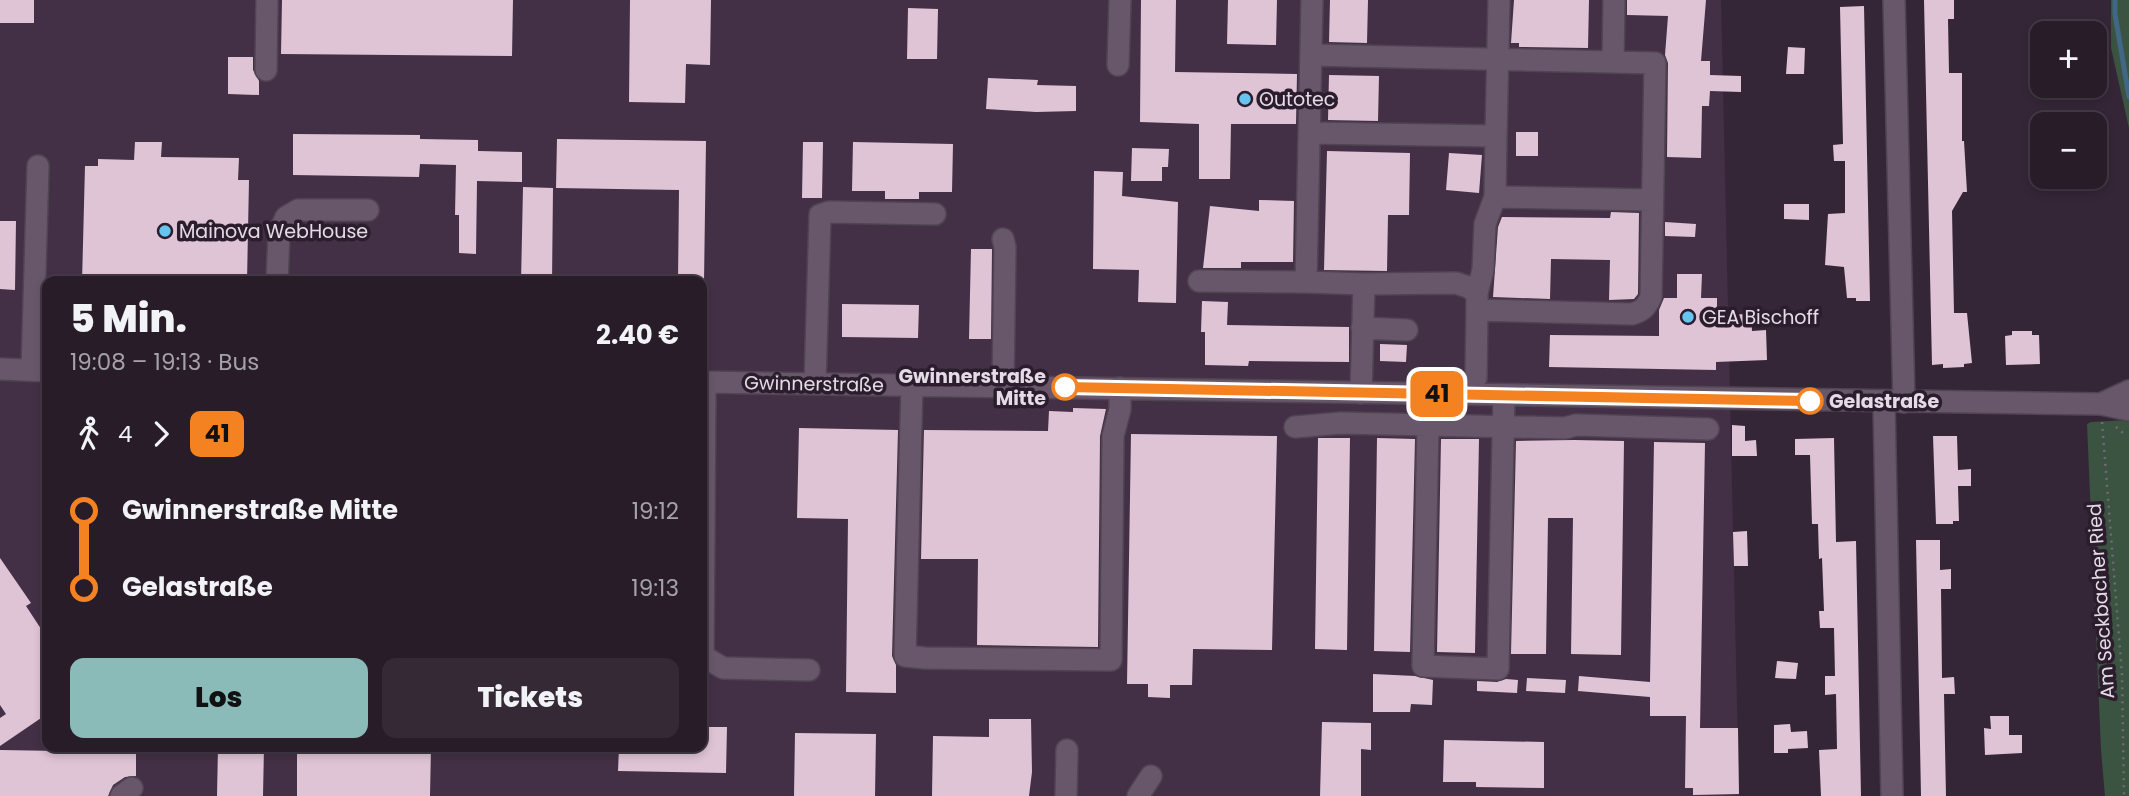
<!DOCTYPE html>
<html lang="de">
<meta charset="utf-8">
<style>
:root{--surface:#281c29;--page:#342935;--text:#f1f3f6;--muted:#a5a1a8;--line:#443a46;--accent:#8bbbb9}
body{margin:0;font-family:Poppins,sans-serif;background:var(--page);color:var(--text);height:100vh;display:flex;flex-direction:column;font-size:26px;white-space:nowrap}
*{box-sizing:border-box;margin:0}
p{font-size:23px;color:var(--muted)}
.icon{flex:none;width:38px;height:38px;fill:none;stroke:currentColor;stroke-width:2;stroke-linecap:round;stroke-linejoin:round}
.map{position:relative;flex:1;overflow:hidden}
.details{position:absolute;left:42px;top:276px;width:665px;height:476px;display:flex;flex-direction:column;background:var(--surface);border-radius:14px;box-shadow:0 4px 10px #0003,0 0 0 2px var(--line)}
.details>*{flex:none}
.badge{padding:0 14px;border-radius:10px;font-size:24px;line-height:46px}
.tools{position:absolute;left:2030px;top:21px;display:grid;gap:14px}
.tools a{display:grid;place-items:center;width:77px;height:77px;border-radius:14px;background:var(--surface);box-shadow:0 4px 10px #0003,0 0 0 2px var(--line);font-size:35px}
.map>.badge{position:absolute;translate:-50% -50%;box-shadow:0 0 0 4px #fff}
.legs{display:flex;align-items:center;gap:10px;height:77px;padding:0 28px;font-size:23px}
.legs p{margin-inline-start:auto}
.summary{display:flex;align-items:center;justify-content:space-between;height:119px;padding:0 28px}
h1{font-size:38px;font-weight:800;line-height:52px}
.button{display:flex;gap:14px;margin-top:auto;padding:14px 28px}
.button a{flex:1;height:80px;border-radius:14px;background:var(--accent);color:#111;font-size:28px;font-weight:800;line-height:80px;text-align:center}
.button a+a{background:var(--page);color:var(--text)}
ul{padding:0 28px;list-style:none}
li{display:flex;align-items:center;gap:24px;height:77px;font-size:26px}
li i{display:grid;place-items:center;width:10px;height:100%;margin:0 9px;background:currentColor}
li i::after{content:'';width:18px;height:18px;margin:-9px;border:5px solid;border-radius:50%;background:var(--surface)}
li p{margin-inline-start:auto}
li:first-child i{background:linear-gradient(#0000 50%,currentColor 0)}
li:last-child i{background:linear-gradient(currentColor 50%,#0000 0)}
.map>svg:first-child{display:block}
.built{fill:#443046;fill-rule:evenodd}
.green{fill:#3b5341}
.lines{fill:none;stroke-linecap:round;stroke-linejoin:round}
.stream{stroke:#426685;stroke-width:5}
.building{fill:#dfc4d5}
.minor-casing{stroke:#504452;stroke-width:24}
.path{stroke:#766877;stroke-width:2.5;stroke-dasharray:2 5;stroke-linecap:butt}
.minor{stroke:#68576a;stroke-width:21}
.line-1-casing{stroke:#fff;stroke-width:16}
.line-1{stroke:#f58220;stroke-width:10}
.poi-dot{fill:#66c4ef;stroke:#2b1d2d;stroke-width:2.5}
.stop-1-dot{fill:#fff;stroke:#f58220;stroke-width:3.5}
.labels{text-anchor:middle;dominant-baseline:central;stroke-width:7;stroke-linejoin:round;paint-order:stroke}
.poi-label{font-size:19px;fill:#e5dbe6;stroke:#2b1d2d;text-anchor:start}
.stop-label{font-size:19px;font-weight:bold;fill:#e5dbe6;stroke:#2b1d2d;text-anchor:end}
.street-label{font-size:19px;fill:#e5dbe6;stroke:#2b1d2d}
</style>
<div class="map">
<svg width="2129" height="796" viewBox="0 0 2129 796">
<rect width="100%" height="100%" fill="#352637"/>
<!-- built -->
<path class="built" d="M0,0H1721L1739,796H0ZM47,282H702V747H47Z"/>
<!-- green -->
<path class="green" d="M2111,0H2129V128L2111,48Z
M2129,420V796H2105L2101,750L2087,424L2091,422Z"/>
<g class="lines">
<!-- stream -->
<path class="stream" d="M2115,0V14L2129,97"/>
</g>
<!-- building -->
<path class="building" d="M0,0H34V23H0Z
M282,0H513L512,56L281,54Z
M630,0H711L710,65L686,64L685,103L629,102Z
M1141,0H1176L1175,72L1297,74L1296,124H1231L1230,179H1199V124L1140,122Z
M1228,0H1277L1276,45L1227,44Z
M1330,0H1368L1367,43L1329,42Z
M1514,0H1589L1588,48L1519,47V43H1511Z
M1627,0H1706L1701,61H1710V75L1741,76V92L1710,91L1709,106H1702L1701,158L1667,157L1668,63L1665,55L1668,16L1627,15Z
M1924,0H1954V19H1948L1949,73H1962V141H1964L1967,192H1963L1952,211L1954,313H1967L1972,363L1964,364V367L1943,368V364L1932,365Z
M1864,6L1870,301H1856V298H1847L1844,267L1825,265L1828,214L1845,213V161H1834L1833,145L1843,144L1840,7Z
M908,8L938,9L937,59H907Z
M1788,47L1805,48L1804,74H1786Z
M228,57H253V70L259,81V95L228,94Z
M1329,75L1379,76L1378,121L1328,120Z
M988,78L1038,80L1037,85L1076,86V111L1036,112L986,109Z
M1516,132H1538V156H1516Z
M293,134L420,135V139L478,140V151L522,152V182L477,181L476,254L459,253V215H455L456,165L420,164L419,177L293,175Z
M557,139L706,141L704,282H678L679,190L556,188Z
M135,142H162L161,157L239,158L238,180H249L247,282H82L85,166H98V159L134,160Z
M803,142H823L822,198H802Z
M853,142L953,144L952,192H919V199H885V191H852Z
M1132,148L1169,149L1168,167H1162V181H1131Z
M1327,151L1410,153L1409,215H1388L1387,271L1324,270Z
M1449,153L1482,155L1479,193L1446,190Z
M1094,171L1123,172L1122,196L1178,202L1176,303L1138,302L1139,270L1093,269Z
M523,187L553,188L552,282H521Z
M1259,200L1294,201L1293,262H1241V268H1203L1210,206L1259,211Z
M1784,204H1809V220L1784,219Z
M1611,212L1639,213L1638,294L1634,299L1609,300L1610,260L1551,259L1550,299L1493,297L1498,227L1502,217L1610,218Z
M0,221H16L15,290L0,289Z
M1665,222L1696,224L1695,237L1665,236Z
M971,249H992L991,339H969Z
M1677,274H1702L1701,298H1717V315L1751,314L1752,331L1766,330L1767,360L1716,362V370L1549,367L1550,335L1659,336V310L1664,298H1677Z
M1202,301L1228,302L1227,325L1349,327V362L1249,361L1248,366L1205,365V332H1201Z
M842,304L919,305L918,338L842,337Z
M2012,331H2032V335H2039L2040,364L2006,365L2005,336L2012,335Z
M1380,344L1407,345L1406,362L1380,361Z
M1073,408L1106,409L1100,436L1098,647L977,645L978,559H921L924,430L1048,431L1049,411L1073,412Z
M1732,425L1745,426V441L1756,440L1757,456H1732Z
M799,428L898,430L892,656L896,665V693L846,692L848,519L797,518Z
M1131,434L1277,436L1272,650L1193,649L1192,685H1170V698L1148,697V684H1127Z
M1933,436H1957L1958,470L1971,469V486H1958L1959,521H1953V524H1936Z
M1318,438H1350L1347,650L1315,649Z
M1377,438L1415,439L1410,652L1374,651Z
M1834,438L1836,542L1856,541L1861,796H1821L1819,750L1837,749L1836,694L1825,695V676H1835L1834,628H1820L1819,611H1824L1822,558L1819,559L1818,524H1812L1810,455H1795V439Z
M1441,439H1479L1475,653L1437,652Z
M1574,440L1624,441L1621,655L1571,654L1573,518H1548L1546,654H1511L1516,441Z
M1654,442L1705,443L1700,728H1738L1739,794L1693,795V788H1685L1686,716H1650V697L1578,691L1579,676L1650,682Z
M1747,531L1748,566H1734L1733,532Z
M1916,540H1940V570L1951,569V589H1941L1942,678L1954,677L1955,694H1944L1946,796H1921Z
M0,558L31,603L26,606L47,638V714L0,746V718L6,714L0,705Z
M1777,661L1798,663L1796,679L1775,678Z
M1373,674L1415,676L1433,680L1432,705L1411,704L1410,712H1373Z
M1527,678L1566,680L1565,693L1526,691Z
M1506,679L1518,680L1517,693L1477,691V681L1497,682Z
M1990,716H2009V735H2022V753L1985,755L1984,728L1991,729Z
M989,719H1031L1032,772L1029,796H932L933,736L989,737Z
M1322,722L1371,723V750L1361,749V796H1320Z
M1790,724L1791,732L1807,731L1808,748L1788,749V753H1774V725Z
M702,727H727L726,773L618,771L619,747H702Z
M795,733L876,734L875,796H794Z
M1444,740L1544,742V788L1476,787V782H1443Z
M218,747H264L263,796H217Z
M297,747H431L430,796H297Z
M120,749H136V776L125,777L113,785L108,796H0V750L120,752Z"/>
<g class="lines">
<defs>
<path id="minor" d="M1312,0L1306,282L1364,284L1361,393
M1894,0L1904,402
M1613,62L1614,0
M1118,65L1120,0
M266,70L267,0
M1309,133L1496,136L1495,197L1485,224L1483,270L1477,293V310L1632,314C1643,311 1646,307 1651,297L1655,63L1311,55
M1496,136L1499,0
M1495,197L1652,200
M1003,239L1005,247L1003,386
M1199,281L1306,282
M277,282L279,233L286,217L298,210H368
M1364,284L1456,283L1468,287L1477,293
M1362,328L1407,330
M0,369L47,371
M32,370L38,166
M1476,378L1477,310
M702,382L2101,404L2129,410
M705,382L703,656L723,668L809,670
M815,384L820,215L829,212L935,214
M912,385L905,656L925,658L1111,660L1113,436L1120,409V388
M1884,402L1892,796
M2101,404L2129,391
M1428,425L1423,666L1498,669L1504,395
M1295,427L1341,423L1565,428L1576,425L1708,429
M121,796L132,788
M1066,796L1067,750
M1138,796L1151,776"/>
</defs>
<!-- minor casing -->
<use href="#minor" class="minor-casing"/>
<!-- path -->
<path class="path" d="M2102,422L2122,675L2124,796
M2116,427L2123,433"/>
<!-- minor -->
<use href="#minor" class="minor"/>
</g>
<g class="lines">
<defs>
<path id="line-1" d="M1065,387L1810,401"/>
</defs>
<!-- line-1 casing -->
<use href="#line-1" class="line-1-casing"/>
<!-- line-1 -->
<use href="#line-1" class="line-1"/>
</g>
<!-- markers -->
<g class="poi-dot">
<circle cx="1245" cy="99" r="7"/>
<circle cx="165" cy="231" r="7"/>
<circle cx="1688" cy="317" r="7"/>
</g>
<g class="stop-1-dot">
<circle cx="1065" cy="387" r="12"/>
<circle cx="1810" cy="401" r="12"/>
</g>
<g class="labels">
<!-- poi labels -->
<g class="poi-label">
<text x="1259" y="99">Outotec</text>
<text x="179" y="231">Mainova WebHouse</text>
<text x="1702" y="317">GEA Bischoff</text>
</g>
<!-- stop labels -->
<g class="stop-label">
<text x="1046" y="376">Gwinnerstraße<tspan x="1046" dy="22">Mitte</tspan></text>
<text x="1829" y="401" text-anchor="start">Gelastraße</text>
</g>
<!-- street labels -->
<g class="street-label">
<text transform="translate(814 384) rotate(1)">Gwinnerstraße</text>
<text transform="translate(2101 601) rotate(-94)">Am Seckbacher Ried</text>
</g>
</g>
</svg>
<div class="tools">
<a>+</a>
<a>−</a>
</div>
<b class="badge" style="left:1437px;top:394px;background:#f58220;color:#111">41</b>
<section class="details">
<div class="summary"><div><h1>5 Min.</h1><p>19:08 – 19:13 · Bus</p></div><b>2.40 €</b></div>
<div class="legs"><svg class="icon" aria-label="walk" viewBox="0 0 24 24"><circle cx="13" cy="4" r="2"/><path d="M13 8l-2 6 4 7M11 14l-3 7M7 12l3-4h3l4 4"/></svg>4<svg class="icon" aria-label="forward" viewBox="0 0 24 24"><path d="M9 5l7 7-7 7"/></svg><b class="badge" style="background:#f58220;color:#111">41</b></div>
<ul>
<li><i style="color:#f58220"></i><b>Gwinnerstraße Mitte</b><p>19:12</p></li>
<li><i style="color:#f58220"></i><b>Gelastraße</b><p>19:13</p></li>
</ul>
<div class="button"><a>Los</a><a>Tickets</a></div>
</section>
</div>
